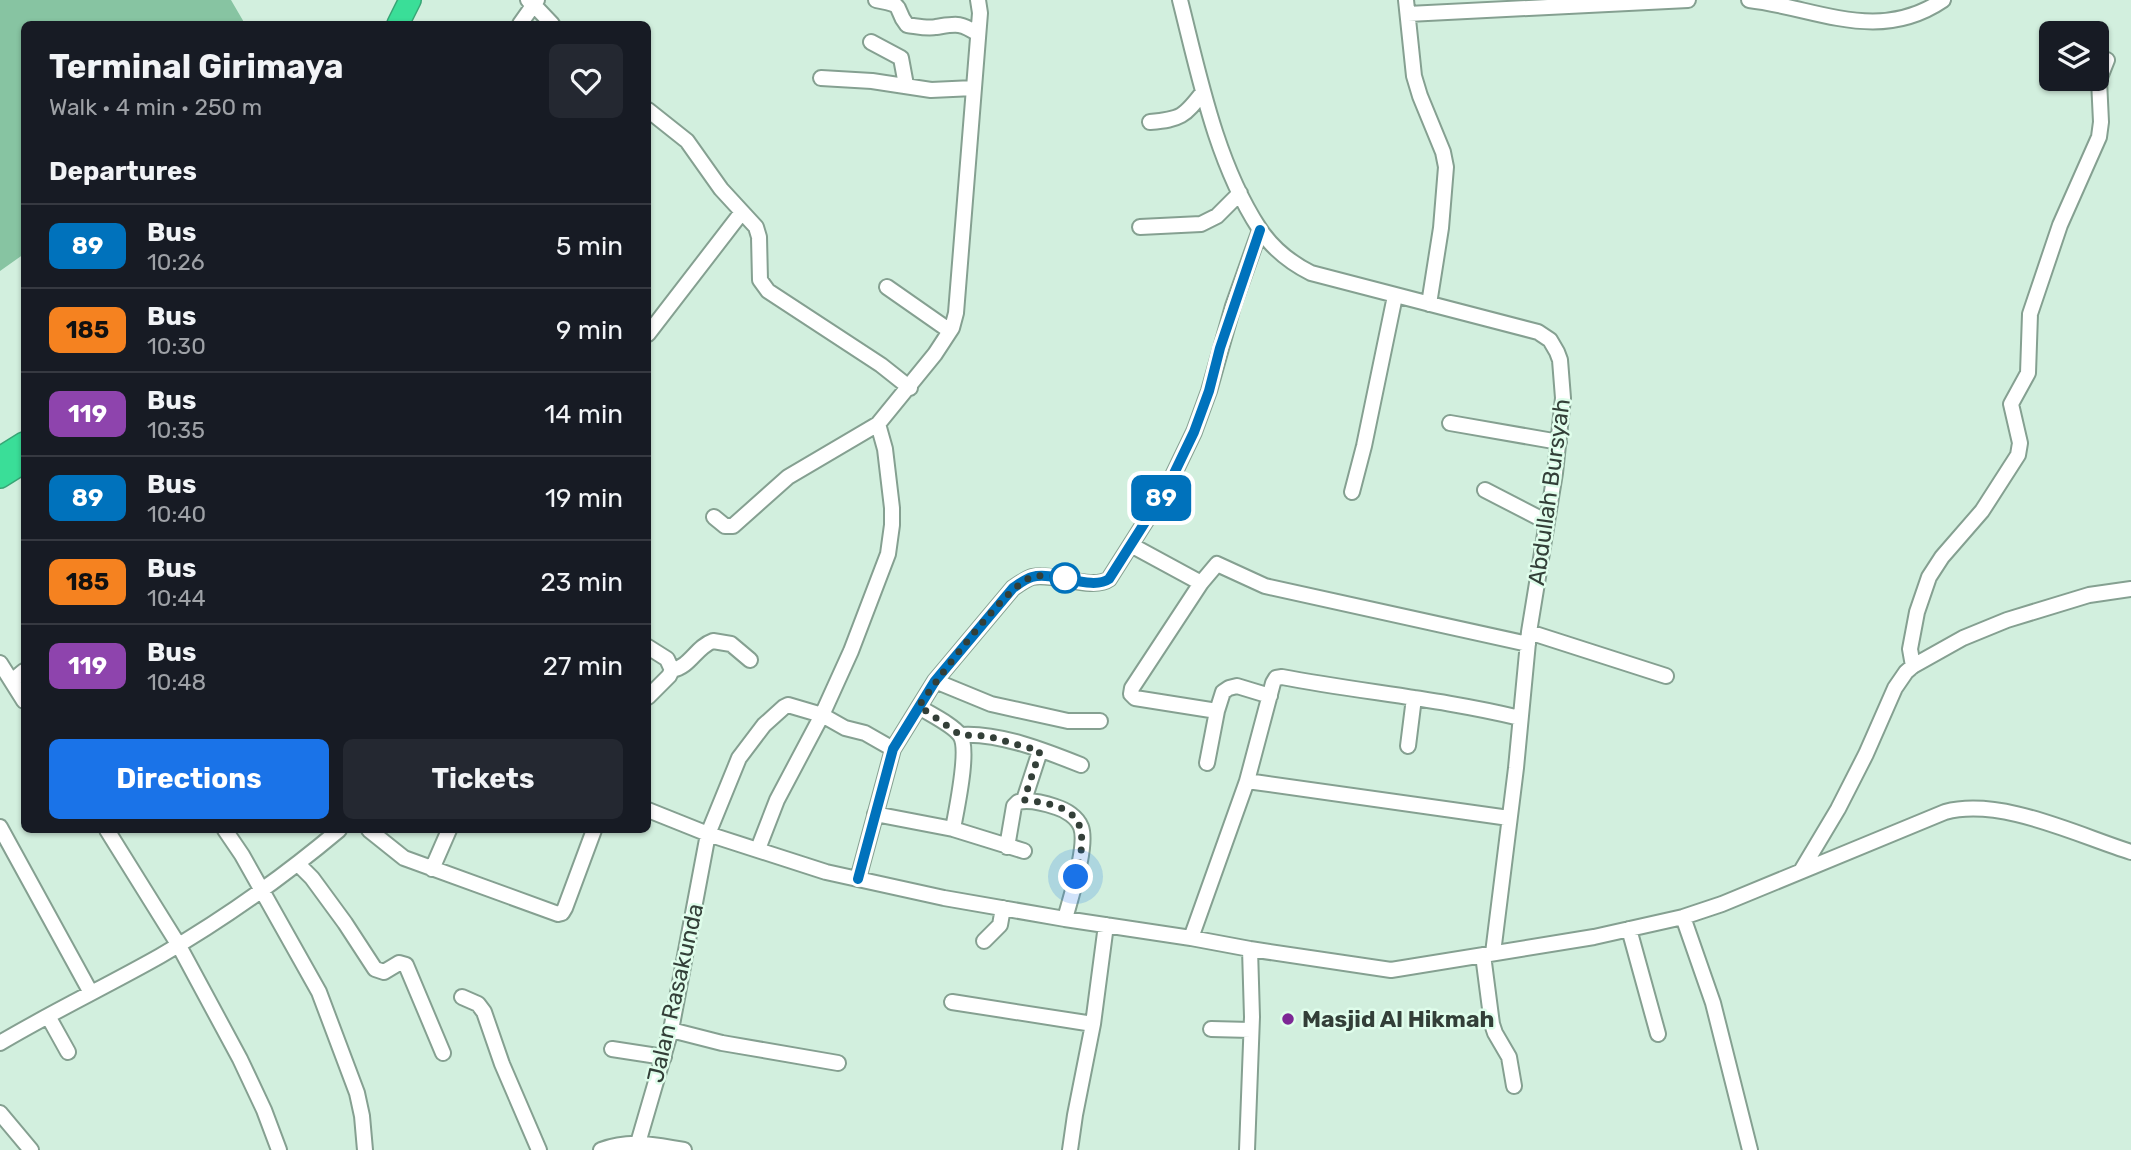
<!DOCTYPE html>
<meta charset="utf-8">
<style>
:root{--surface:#171b24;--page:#242831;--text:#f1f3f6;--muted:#9ea1a6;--line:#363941;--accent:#1a73e8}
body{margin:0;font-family:Rubik,sans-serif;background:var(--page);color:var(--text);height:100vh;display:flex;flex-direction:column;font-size:26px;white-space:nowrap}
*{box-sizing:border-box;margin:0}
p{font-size:23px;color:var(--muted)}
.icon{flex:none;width:38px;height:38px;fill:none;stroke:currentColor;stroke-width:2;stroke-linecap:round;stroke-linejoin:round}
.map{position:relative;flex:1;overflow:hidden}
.details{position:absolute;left:21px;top:21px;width:630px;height:812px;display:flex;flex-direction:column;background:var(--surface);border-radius:10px;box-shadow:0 2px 5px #0004}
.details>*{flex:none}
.badge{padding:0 14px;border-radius:10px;font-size:24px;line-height:46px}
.buttons{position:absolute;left:2039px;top:21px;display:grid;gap:14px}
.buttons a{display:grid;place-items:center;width:70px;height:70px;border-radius:10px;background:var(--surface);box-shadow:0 2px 5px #0004;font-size:35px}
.you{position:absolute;width:35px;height:35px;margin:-18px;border:5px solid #fff;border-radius:50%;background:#1a73e8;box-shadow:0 0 0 10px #1a73e833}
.map>.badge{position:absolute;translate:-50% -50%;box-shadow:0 0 0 4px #fff}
h2{padding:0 28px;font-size:26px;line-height:63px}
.round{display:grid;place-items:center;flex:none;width:74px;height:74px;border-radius:10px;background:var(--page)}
.summary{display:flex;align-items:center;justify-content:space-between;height:119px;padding:0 28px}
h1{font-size:33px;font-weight:700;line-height:52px}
.cta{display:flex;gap:14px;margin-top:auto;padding:14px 28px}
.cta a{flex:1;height:80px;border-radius:10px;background:var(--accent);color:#fff;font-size:28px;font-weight:700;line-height:80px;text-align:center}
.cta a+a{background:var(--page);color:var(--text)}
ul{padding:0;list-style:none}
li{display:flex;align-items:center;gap:21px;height:84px;padding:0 28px;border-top:2px solid var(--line)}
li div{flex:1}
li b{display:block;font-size:26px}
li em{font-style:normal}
li .badge{min-width:77px;font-weight:700;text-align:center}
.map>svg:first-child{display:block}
.green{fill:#87c4a2}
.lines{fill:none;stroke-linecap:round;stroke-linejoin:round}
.minor-casing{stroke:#85a091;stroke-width:18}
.highway-casing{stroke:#38a676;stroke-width:24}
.minor{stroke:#fff;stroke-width:14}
.highway{stroke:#3ade98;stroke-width:21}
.line-casing{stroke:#fff;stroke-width:16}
.line{stroke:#0072bc;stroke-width:10}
.walk{stroke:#333f38;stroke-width:7;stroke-dasharray:0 12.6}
.stop-dot{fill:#fff;stroke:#0072bc;stroke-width:3.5}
.poi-dot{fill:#7d2795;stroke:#dffdeb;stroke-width:2.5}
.labels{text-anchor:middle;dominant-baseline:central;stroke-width:5;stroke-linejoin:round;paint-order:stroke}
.street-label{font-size:23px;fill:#333f38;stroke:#dffdeb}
.poi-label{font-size:23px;font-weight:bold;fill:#333f38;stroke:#dffdeb;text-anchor:start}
</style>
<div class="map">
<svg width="2131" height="1150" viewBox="0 0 2131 1150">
<rect width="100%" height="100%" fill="#d2efde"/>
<!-- green -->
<path class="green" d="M0,0H231L245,24H24V254L0,271Z"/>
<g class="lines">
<defs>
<path id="minor" d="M528,0L533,4L552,24
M876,0C908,6 892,6 907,25C916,26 927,29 936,27C956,24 960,22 978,34
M1180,0C1199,75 1216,162 1259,228C1272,248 1291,263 1311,273L1538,332L1550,340L1557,352L1560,360L1563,398L1555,473L1529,632L1516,768L1493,953
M1406,0L1414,76L1420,96L1443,152L1446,167L1441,228L1429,304
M1749,0C1817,8 1878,44 1943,0
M1408,14L1688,0
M520,24L537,0
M871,42L901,58L906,85
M821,78L872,81L931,90L974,88
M648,110L687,141L721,189L756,227L759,237L760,280L768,291L881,365L910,388
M1150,122C1181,119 1184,117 1203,92
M1140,227L1201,224L1217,216L1240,193
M887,287L950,331
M648,334L742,212
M1450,423L1559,442
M1485,490L1547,522
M1352,492L1364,446L1395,296
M714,517L725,526H733L788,477L878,424L935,354L952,328L956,313L980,13L978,0
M1131,545L1201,583L1217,564L1265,586L1528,644
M1201,583L1132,688L1131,694L1135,698L1217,711
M1529,632L1666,676
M648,647L667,659L672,670L669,676L648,697
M0,663L24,701
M1913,666L1910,649L1917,612L1929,577L1942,557L1982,511L2018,455L2020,443L2011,404L2028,373L2030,314L2060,225L2099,137L2101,122L2099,80L2107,60
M672,670C690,667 696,647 713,641L731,644L750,660
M12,681L24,671
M935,681L991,704L1068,721H1100
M919,707C930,714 953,725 960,735C970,749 956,811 953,829
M960,735C998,732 1046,751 1081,765
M1408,746L1414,698
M1207,763L1217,711L1223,692L1229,688L1237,686L1270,696
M1247,781L1509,818
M1024,800L1040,751
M648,810L708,834L826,872L944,898L1065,919L1191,938L1250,949L1391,970L1594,937L1683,917L1722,904L1945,812C2001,797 2077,835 2131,852
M875,814L953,829L1024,851
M0,827L91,993
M107,830L178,944L240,1059L264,1110L279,1150
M225,830L242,855L319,992L357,1093L362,1116L365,1150
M369,830L404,858L558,914L562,913L565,908L594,830
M1007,847L1014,806L1018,802C1030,799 1044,803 1056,807C1066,810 1077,817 1081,827C1088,846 1070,899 1065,919
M758,849L777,800L822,715L851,651L888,554L892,525V508L885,449L878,424
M298,864L312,878L345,923L375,969L384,972L399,963L406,965L443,1053
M432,869L449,830
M1801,871L1838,809L1866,754L1895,688L1906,672L1913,666L1963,638L2007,620L2089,595L2131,589
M858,879L893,749L935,681L1013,588C1019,584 1026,579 1032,577C1054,572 1092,591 1109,579L1168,486L1194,432L1209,391L1233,306L1260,230
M1683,917L1713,1003L1750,1150
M1629,929L1658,1034
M1191,938L1247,781L1273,683L1276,678L1282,677C1361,692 1442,699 1520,718
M984,941L1000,925L1003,908
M1483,955L1492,1024L1495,1033L1509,1057L1514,1086
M462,997L478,1004L484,1012L502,1064L539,1150
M952,1002L1093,1024
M48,1016L68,1052
M1211,1029L1251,1030
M671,1030L722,1043L838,1063
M0,1043C52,1012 107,986 160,956C224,919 283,877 339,830
M612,1049L664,1057
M0,1113L31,1150
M601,1150C631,1139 653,1145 684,1150
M636,1150L671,1030L708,834L739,758L764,725L784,707L788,705L822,715L845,728L865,733L893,749
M1070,1150L1075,1115L1093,1024L1106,925
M1247,1150L1252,1017L1250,949"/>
<path id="highway" d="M398,24L410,0
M0,458L24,443
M0,477L24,462"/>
</defs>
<!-- minor casing -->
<use href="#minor" class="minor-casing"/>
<!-- highway casing -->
<use href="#highway" class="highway-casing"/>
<!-- minor -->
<use href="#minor" class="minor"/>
<!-- highway -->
<use href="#highway" class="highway"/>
</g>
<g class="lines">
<defs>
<path id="line" d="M858,879L893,749L935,681L1013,588C1019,584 1025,579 1032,577C1054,571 1092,591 1109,579L1168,486L1194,432L1209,391L1220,348L1260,230"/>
</defs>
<!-- line casing -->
<use href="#line" class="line-casing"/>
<!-- line -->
<use href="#line" class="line"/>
<!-- walk -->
<path class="walk" d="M1065,578C1055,577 1042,574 1032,577C1008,583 935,682 919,706L960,735L987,736L1040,751L1024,800C1083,806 1089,824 1076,877"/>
</g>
<!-- markers -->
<circle class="stop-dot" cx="1065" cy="578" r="14"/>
<circle class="poi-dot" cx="1288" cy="1019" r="7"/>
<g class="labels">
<!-- street labels -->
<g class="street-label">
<text transform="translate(1549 492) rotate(-82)">Abdullah Bursyah</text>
<text transform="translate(675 993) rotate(-77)">Jalan Rasakunda</text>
</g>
<!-- poi labels -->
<g class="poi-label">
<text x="1302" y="1019">Masjid Al Hikmah</text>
</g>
</g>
</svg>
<div class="buttons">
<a><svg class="icon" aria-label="layers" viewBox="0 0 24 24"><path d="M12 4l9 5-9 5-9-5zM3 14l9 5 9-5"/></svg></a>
</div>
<div class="you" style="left:1076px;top:877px"></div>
<b class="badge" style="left:1161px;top:498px;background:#0072bc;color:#fff">89</b>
<section class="details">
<div class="summary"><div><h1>Terminal Girimaya</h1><p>Walk · 4 min · 250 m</p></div><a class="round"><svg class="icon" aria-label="heart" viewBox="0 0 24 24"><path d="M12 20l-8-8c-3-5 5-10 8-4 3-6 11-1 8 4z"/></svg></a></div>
<h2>Departures</h2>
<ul>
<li><span class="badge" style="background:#0072bc;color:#fff">89</span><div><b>Bus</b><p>10:26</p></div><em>5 min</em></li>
<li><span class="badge" style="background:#f58220;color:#111">185</span><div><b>Bus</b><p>10:30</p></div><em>9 min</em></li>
<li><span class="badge" style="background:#8e44ad;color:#fff">119</span><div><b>Bus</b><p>10:35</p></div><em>14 min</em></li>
<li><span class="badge" style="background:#0072bc;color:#fff">89</span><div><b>Bus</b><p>10:40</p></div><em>19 min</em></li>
<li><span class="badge" style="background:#f58220;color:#111">185</span><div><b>Bus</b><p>10:44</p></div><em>23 min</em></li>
<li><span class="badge" style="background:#8e44ad;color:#fff">119</span><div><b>Bus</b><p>10:48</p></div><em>27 min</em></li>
</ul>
<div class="cta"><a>Directions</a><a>Tickets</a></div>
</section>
</div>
